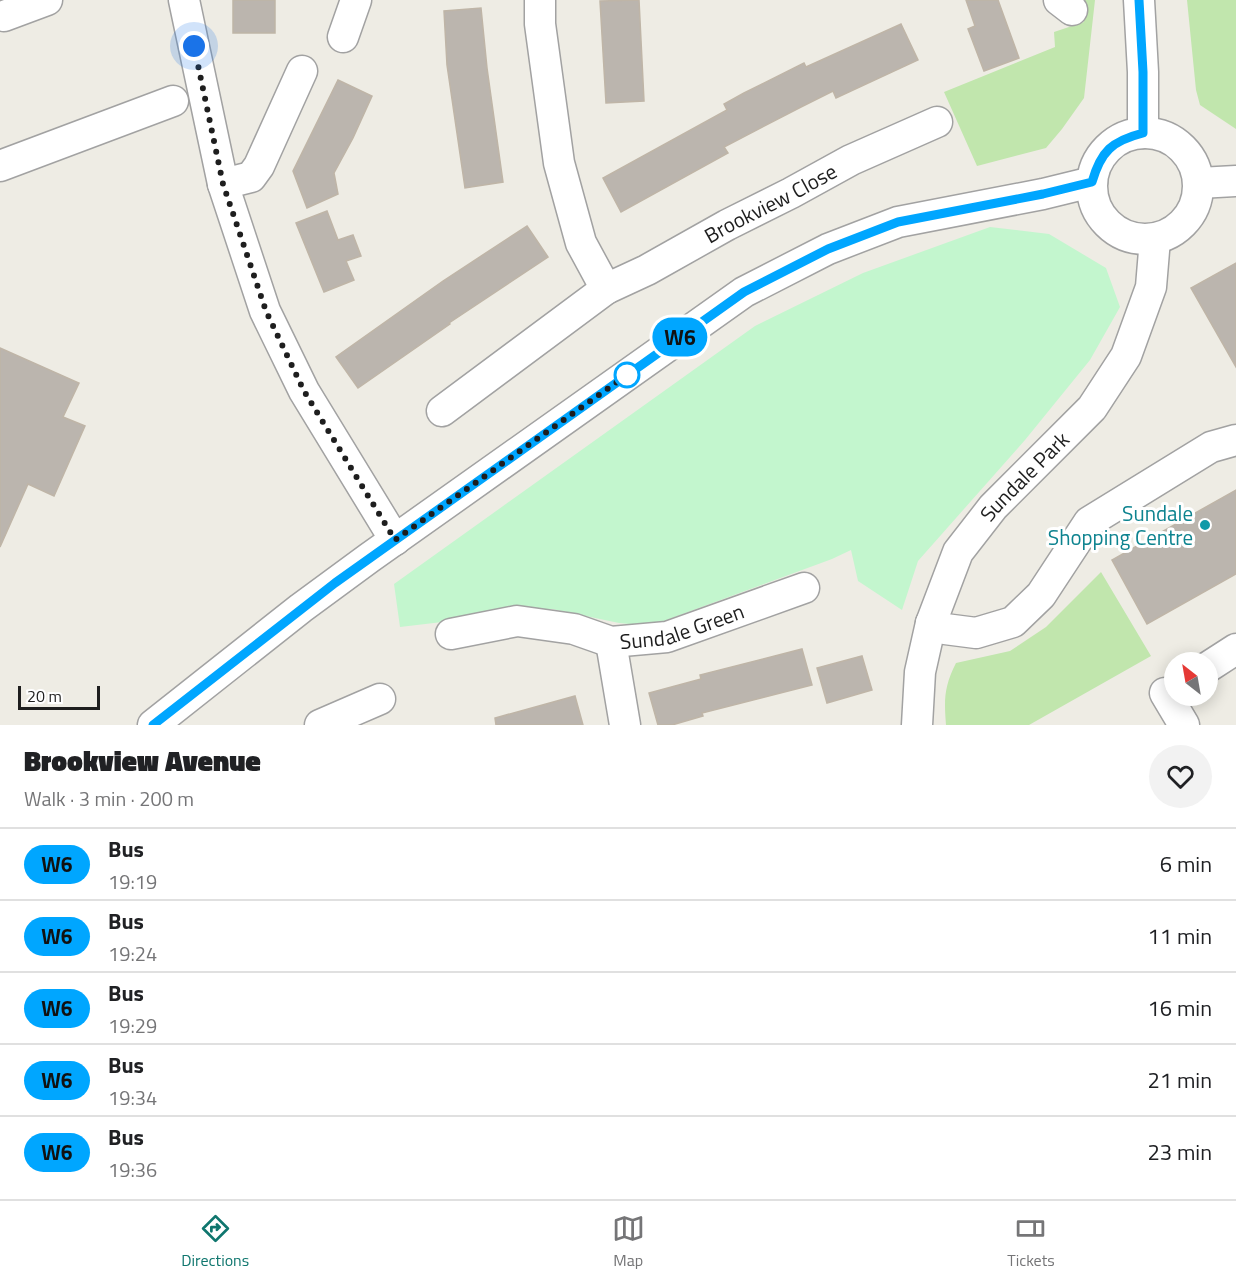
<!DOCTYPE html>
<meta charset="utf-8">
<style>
:root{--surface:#fff;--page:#f2f2f2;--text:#202124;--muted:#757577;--line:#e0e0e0;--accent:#0f766e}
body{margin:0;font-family:"Titillium Web",sans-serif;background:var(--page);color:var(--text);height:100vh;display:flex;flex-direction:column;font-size:22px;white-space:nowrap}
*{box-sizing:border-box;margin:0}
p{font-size:20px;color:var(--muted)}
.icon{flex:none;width:33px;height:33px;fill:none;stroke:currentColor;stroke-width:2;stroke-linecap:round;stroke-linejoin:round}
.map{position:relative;height:725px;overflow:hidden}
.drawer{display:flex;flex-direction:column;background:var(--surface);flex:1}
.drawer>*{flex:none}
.badge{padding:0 12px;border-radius:20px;font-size:21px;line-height:39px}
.needle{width:39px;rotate:329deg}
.tools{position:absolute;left:1164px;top:652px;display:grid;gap:12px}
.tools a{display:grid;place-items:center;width:54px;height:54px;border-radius:50%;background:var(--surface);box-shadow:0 3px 15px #0003;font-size:30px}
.scale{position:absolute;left:18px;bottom:15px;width:82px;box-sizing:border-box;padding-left:6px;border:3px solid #1e1e1e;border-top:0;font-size:16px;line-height:21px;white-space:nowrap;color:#1e1e1e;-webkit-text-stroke:4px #fff;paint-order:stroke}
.you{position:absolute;width:30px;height:30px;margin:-15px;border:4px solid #fff;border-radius:50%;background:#1a73e8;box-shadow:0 0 0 9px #1a73e833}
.map>.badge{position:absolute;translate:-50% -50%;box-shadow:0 0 0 3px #fff}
.round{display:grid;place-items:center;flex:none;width:63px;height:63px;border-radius:32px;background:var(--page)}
.summary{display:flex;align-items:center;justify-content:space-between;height:102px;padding:0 24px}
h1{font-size:28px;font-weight:800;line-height:45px}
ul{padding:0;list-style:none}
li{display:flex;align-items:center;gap:18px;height:72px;padding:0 24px;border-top:2px solid var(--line)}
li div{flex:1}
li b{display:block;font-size:22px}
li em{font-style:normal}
li .badge{min-width:66px;font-weight:700;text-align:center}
.tab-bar{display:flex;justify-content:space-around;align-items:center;height:84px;border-top:2px solid var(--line);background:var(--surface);font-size:16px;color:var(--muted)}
.tab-bar a{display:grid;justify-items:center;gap:3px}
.tab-bar .current{color:var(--accent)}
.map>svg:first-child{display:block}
.grass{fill:#c1e6ad}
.park{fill:#c3f6ce}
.building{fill:#bbb5ae;stroke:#bfb5a7;stroke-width:1.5}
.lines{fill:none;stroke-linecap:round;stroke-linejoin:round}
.minor-casing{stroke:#a2a2a2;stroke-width:33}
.minor{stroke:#fff;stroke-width:30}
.line-casing{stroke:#fff;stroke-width:14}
.line{stroke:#00a6ff;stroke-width:9}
.walk{stroke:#1e1e1e;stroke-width:6;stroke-dasharray:0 10.8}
.stop-dot{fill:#fff;stroke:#00a6ff;stroke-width:3}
.culture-dot{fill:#0f9aa8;stroke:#fff;stroke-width:2}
.labels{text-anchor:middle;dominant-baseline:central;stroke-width:6;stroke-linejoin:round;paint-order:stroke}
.street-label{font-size:21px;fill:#1e1e1e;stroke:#fff}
.culture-label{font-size:21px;fill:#0d838f;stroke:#fff;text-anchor:end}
</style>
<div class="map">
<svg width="1236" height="725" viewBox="0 0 1236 725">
<rect width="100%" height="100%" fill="#eeece4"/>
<!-- grass -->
<path class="grass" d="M1081,0H1095L1084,98L1062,129L1046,148L977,166L944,92L1055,47L1054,32L1084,22Z
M1187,0H1236V129L1200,105L1196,90Z
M1101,572L1151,656L1029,725H946C944,699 944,687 956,663L1010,651L1046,627Z"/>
<!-- park -->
<path class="park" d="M990,227L1049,234L1106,268L1120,307L1090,360L1025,440L918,561L902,610L858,581L851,550L832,559L650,626L619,623L552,609L400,627L394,584L755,326L863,273Z"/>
<!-- building -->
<path class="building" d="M233,0H275V33H233Z
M639,0L644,101L606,103L600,1Z
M966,0H998L1019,58L984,71L968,29L975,26Z
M481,8L487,68L503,182L465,188L447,65L444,11Z
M901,24L918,60L836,98L833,91L801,107L724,147L728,153L621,212L603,178L727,110L724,104L744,93L804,63L806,67Z
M338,80L372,96L353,138L334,173L338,194L307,208L293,171Z
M327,211L338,240L353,235L361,256L346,261L354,280L324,292L296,223Z
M527,226L548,257L449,323L450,324L358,388L336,357L443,281Z
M1236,263V367L1191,288Z
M0,348L79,383L63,417L85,426L54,496L28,484L0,547Z
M1236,490V574L1147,624L1112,560Z
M802,649L812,685L702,713L703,716L672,725H658L649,693L701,679L700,675Z
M862,656L872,690L827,703L817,668Z
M575,696L583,725H496L495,718Z"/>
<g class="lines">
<defs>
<g id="minor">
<path d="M184,0L223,184L265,311L304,391L395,540"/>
<path d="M540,0V24L559,163L581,243L606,289"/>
<path d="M1059,0L1072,10"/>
<path d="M1139,0L1143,72V133"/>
<path d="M4,16L47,0"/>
<path d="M343,37L356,0"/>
<circle cx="1145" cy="186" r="53"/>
<path d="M0,166L173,101"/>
<path d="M1199,183L1236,181"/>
<path d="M223,184L251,177L259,166L302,71"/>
<path id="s1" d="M442,411L606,289L647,270L727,225L791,193L851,160L937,122"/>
<path d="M931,623L945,629L976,633L1013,622L1041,595L1089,522L1211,447L1236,440"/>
<path id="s2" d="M451,634L517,621L574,629L611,642L667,637L804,588"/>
<path d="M611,642L625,725"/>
<path d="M1208,667L1236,649"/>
<path d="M1165,693L1184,725"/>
<path d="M153,725L301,608L369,558L744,292L828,249L898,222L1043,194L1092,182"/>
<path d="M320,725L380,699"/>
<path id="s3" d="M917,725L920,672L931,623L958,552L993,507L1092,408L1126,356L1151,287L1155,239"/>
</g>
</defs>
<!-- minor casing -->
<use href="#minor" class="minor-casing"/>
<!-- minor -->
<use href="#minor" class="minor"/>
</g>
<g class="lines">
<defs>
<path id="line" d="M153,725L335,583L744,292L828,249L898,222L1043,194L1092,182C1101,151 1112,141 1143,133V72L1139,0"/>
</defs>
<!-- line casing -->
<use href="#line" class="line-casing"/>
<!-- line -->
<use href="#line" class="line"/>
<!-- walk -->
<path class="walk" d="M194,46L223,184L266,311L304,391L395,540L627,375"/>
</g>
<!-- markers -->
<circle class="stop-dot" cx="627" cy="375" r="12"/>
<circle class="culture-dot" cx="1205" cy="525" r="6"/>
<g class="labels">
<!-- street labels -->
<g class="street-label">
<text stroke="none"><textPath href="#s1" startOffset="390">Brookview Close</textPath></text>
<text stroke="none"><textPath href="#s3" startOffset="280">Sundale Park</textPath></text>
<text stroke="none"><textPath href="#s2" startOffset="237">Sundale Green</textPath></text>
</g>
<!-- culture labels -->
<g class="culture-label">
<text x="1193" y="513">Sundale<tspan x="1193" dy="24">Shopping Centre</tspan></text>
</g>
</g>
</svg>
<div class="tools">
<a><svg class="needle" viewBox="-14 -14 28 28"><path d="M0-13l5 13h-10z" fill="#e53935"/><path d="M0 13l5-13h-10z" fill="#757577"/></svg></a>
</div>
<div class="scale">20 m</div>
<div class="you" style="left:194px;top:46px"></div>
<b class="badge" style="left:680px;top:337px;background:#00a6ff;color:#111">W6</b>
</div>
<section class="drawer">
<div class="summary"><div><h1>Brookview Avenue</h1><p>Walk · 3 min · 200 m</p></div><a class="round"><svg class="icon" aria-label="heart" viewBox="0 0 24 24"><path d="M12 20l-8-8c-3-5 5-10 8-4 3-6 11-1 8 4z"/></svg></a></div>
<ul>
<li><span class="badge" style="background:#00a6ff;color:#111">W6</span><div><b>Bus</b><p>19:19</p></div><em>6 min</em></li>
<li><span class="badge" style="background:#00a6ff;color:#111">W6</span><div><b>Bus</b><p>19:24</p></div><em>11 min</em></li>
<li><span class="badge" style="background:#00a6ff;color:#111">W6</span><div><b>Bus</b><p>19:29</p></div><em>16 min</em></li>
<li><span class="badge" style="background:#00a6ff;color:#111">W6</span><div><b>Bus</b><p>19:34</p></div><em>21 min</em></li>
<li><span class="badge" style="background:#00a6ff;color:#111">W6</span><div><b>Bus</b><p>19:36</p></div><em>23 min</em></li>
</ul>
</section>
<nav class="tab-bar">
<a class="current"><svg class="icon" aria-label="directions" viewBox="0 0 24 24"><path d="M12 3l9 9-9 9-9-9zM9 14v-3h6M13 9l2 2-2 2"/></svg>Directions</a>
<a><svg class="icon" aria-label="map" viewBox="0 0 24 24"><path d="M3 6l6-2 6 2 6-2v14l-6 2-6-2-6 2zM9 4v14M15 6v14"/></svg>Map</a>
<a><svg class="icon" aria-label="tickets" viewBox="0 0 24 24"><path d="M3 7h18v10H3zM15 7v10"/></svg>Tickets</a>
</nav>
